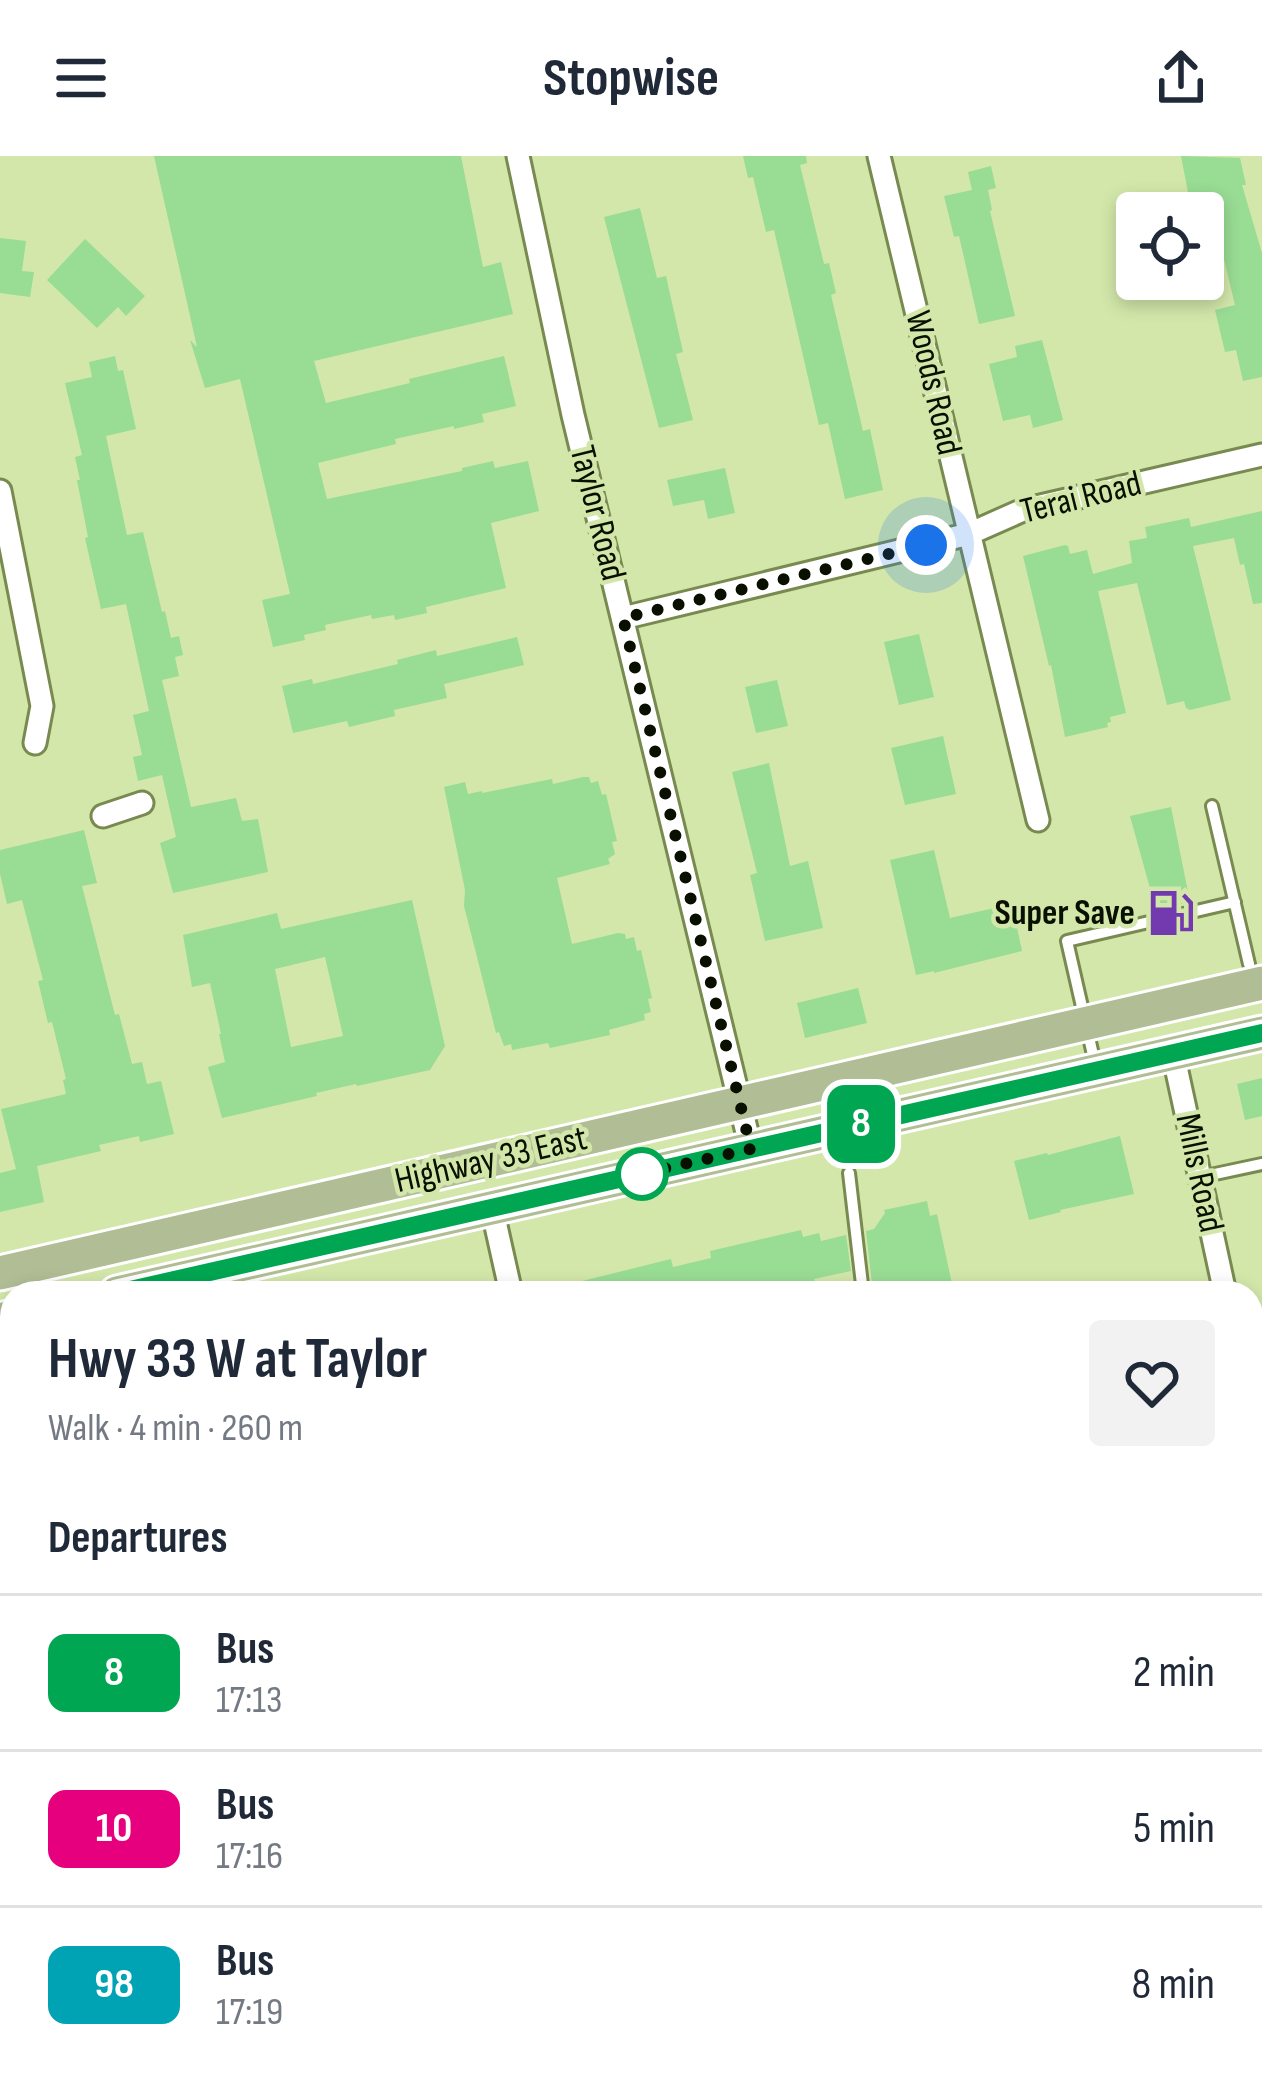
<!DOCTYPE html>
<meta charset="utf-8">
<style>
:root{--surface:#fff;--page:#f2f2f3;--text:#1f2937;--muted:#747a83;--line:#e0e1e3}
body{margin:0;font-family:"Sofia Sans Condensed",sans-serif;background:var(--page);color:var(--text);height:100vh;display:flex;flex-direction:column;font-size:45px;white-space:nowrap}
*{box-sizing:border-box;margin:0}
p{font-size:39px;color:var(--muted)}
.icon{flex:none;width:66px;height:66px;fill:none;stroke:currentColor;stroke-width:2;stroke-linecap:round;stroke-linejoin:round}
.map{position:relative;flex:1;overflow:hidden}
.drawer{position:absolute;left:0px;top:1125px;width:1263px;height:807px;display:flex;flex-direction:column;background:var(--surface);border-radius:36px 36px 0 0;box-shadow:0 6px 18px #0003}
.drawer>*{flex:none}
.badge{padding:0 24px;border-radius:18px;font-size:42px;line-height:78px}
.buttons{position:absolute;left:1116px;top:36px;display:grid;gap:24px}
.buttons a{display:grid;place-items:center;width:108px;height:108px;border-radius:12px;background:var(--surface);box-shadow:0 6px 18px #0003;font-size:60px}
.you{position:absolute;width:60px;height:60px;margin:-30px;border:9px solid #fff;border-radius:50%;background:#1a73e8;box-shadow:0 0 0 18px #1a73e833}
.map>.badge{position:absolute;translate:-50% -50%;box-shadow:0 0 0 6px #fff}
h2{padding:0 48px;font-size:45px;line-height:108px}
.round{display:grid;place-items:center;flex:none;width:126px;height:126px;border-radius:12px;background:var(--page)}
.headline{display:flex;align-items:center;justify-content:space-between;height:204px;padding:0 48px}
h1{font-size:57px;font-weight:700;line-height:90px}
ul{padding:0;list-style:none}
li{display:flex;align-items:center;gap:36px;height:156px;padding:0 48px;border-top:3px solid var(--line)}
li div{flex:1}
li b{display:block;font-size:45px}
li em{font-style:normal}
li .badge{min-width:132px;font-weight:700;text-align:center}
header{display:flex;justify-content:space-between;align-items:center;height:156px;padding:0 48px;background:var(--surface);font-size:54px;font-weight:700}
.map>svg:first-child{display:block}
.building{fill:#99dc94;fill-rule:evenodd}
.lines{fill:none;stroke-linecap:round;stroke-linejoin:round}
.service-casing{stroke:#788a50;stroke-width:16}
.minor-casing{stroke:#788a50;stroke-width:27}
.primary-casing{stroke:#fff;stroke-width:39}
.service{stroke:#fff;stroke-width:10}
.minor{stroke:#fff;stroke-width:21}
.primary{stroke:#b1bd94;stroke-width:33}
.line-casing{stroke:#fff;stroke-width:27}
.line{stroke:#00a651;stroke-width:18}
.walk{stroke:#0a1000;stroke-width:12;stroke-dasharray:0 21.6}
.stop-dot{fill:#fff;stroke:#00a651;stroke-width:6}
.labels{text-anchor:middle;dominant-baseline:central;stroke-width:9;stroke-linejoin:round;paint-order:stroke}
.street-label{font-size:36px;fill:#0a1000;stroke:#d3e7aa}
.poi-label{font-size:36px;font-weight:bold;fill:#0a1000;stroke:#d3e7aa;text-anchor:end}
</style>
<header><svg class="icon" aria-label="menu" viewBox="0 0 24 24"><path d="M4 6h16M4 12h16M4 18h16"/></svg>Stopwise<svg class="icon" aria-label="share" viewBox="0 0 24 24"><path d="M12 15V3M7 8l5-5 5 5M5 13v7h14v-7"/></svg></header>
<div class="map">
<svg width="1262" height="1930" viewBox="0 0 1262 1930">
<rect width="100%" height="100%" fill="#d3e7aa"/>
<!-- building -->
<path class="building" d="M154,0H461L483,111L501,106L513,158L314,205L326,247L410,227L409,223L504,200L516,250L482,258L484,266L454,273V270L395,283L396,288L318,307L327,343L462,315V312L493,305L495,312L528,305L539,355L491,367L506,432L426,451L427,457L395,464L394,459L372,463L371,459L325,469L326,474L304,479L305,484L273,491L262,444L290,438L240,223L205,232L190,184L197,191Z
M743,0H806L807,7L800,9L824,108L829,107L836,137L831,139L863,275L870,273L883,334L845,343L828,267L819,269L774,74L766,76L753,21L748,22Z
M1181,0L1240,2L1246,29H1242L1262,97V221L1243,225L1236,194L1225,196L1215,154L1235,149L1213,57H1192Z
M991,10L996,32L988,34L992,54L990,55L1015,160L979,168L959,80L954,81L944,40L972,34L968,16Z
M640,52L657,122L666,120L683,196L676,198L693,264L659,272L604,61Z
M0,82L26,85L22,115L34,116L30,141L0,137Z
M85,83L145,140L126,160L118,151L97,172L47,124Z
M1042,184L1063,264L1033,272L1030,259L1003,265L989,208L1017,201L1015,190Z
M115,200L118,215L123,214L136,273L106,280L127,379L143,376L162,456L165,455L171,482L179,480L183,499L175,501L179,520L162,524L191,651L236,642L242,665L258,663L268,716L173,737L160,687L176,681L162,619L138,625L133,601L142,599L133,559L149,555L126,448L101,453L85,382L88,381L77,324H80L75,301L82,299L65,227L92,221L89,206Z
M725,312L735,357L708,363L704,344L673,350L667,324Z
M1262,355V447L1253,448L1244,408L1240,409L1234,382L1193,390L1231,544L1190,554L1186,552L1184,545L1167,549L1137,427L1098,435L1126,557L1110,561L1111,566L1107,567L1108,571L1065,581L1051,509L1049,510L1023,400L1065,389L1068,390L1070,398L1087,394L1093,418L1132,407L1129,385L1147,382L1145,371L1189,362L1191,371Z
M919,478L934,541L899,549L884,486Z
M517,481L524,509L444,528L447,542L394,554L395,560L349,571L347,565L293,577L282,530L312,523L313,528L398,508L397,504L436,494L437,500Z
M777,524L788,570L756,577L745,531Z
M943,580L956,638L905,649L891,592Z
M769,607L790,710L808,705L823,772L765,785L750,719L757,717L732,616Z
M583,621H589L591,627L598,625L602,639L606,638L617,685L612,686L615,698L608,703L610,708L557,722L572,788L618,777L625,778L626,783L634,781L637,795L641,794L652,842L648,843L651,856L644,858L645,864L609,874L610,879L550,892L548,887L512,894L511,888L504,890L499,876L496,877L475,793L464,750L465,734L444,631L465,626L468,638L482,635V637L552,623L553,628Z
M1171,651L1190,746L1156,754L1130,660Z
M84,674L97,727L82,730L115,859L119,858L132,908L142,906L147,928L161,925L174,978L140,986L139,980L99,989L101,995L37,1010L44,1046L0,1056V1017L16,1013L1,953L66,938L63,924L66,923L52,866L48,867L38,825L43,824L22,744L7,748L0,718V694Z
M934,694L950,762L1012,748L1022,795L934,817V815L916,819L890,704Z
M412,744L445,890L430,914L357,930L356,928L316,937L317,940L222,962L208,911L225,906L219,878H221L210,827L192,831L183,779L277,757L281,773ZM325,801L343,880L291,891L275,813Z
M858,832L867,867L805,882L797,847Z
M1262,922V960L1245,964L1237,928Z
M1120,980L1134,1038L1060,1054L1061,1056L1029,1064L1014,1005L1047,997L1048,999Z
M927,1045L930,1060L937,1058L954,1137H873L866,1075L874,1073L885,1057L884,1054Z
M801,1074L803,1081L819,1077L821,1085L846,1079L851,1115L814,1123L817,1137H567L566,1129L671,1103L673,1111L711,1102L710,1095Z"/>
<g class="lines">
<defs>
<path id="service" d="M1212,650L1249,808
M1096,912L1067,785L1235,746
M849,1017L863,1137
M1201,1021L1262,1008
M1251,1385L1262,1382
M0,1704L12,1700
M0,1788L12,1785"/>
<path id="minor" d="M518,0L573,259L751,993
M879,0L1038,664
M0,335L42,550L35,587
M623,462L969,378L1023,354L1262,299
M103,660L142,647
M1173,897L1225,1137
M492,1052L511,1137
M1251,1263L1262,1315
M0,1840L12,1896
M1251,1903L1262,1901
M17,1920L19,1930
M683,1920L685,1930
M1141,1926L1171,1920"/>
<path id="primary" d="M0,1117L1262,827
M117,1137L1262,877
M0,1164L12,1161"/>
</defs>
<!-- service casing -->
<use href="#service" class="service-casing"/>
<!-- minor casing -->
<use href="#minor" class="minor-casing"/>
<!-- primary casing -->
<use href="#primary" class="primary-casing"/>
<!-- service -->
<use href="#service" class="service"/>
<!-- minor -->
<use href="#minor" class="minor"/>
<!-- primary -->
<use href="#primary" class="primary"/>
</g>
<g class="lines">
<defs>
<path id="line" d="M117,1137L1262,877"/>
</defs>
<!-- line casing -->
<use href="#line" class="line-casing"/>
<!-- line -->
<use href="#line" class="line"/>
<!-- walk -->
<path class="walk" d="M642,1018L622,1022L751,993L623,462L926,389"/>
</g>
<!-- icons -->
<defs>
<symbol id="fuel-bare" viewBox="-9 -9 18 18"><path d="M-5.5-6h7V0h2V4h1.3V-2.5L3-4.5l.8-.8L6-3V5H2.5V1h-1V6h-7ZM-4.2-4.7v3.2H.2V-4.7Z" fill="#7339af" stroke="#d3e7aa" stroke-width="2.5" paint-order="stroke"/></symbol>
</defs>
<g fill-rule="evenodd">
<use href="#fuel-bare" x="1138" y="724" width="66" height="66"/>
</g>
<!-- markers -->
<circle class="stop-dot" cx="642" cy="1018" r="24"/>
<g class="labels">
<!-- street labels -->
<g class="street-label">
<text transform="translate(933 227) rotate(77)">Woods Road</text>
<text transform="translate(1081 342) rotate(-14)">Terai Road</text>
<text transform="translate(597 357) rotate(76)">Taylor Road</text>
<text transform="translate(491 1004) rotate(-13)">Highway 33 East</text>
<text transform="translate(1199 1017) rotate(78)">Mills Road</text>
</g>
<!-- poi labels -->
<g class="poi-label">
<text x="1135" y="757">Super Save</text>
</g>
</g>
</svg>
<div class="buttons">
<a><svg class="icon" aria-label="locate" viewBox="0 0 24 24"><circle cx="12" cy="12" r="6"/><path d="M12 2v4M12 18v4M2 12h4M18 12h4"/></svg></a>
</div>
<div class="you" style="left:926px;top:389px"></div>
<b class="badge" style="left:861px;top:968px;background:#00a651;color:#fff">8</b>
<section class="drawer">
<div class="headline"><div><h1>Hwy 33 W at Taylor</h1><p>Walk · 4 min · 260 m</p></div><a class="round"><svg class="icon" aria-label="heart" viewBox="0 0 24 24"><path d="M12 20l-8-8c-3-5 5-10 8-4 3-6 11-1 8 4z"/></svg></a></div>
<h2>Departures</h2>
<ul>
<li><span class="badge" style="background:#00a651;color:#fff">8</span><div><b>Bus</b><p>17:13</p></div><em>2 min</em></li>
<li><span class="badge" style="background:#e6007e;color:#fff">10</span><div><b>Bus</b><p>17:16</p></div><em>5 min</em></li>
<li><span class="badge" style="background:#00a3b4;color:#fff">98</span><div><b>Bus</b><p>17:19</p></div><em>8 min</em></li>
</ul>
</section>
</div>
